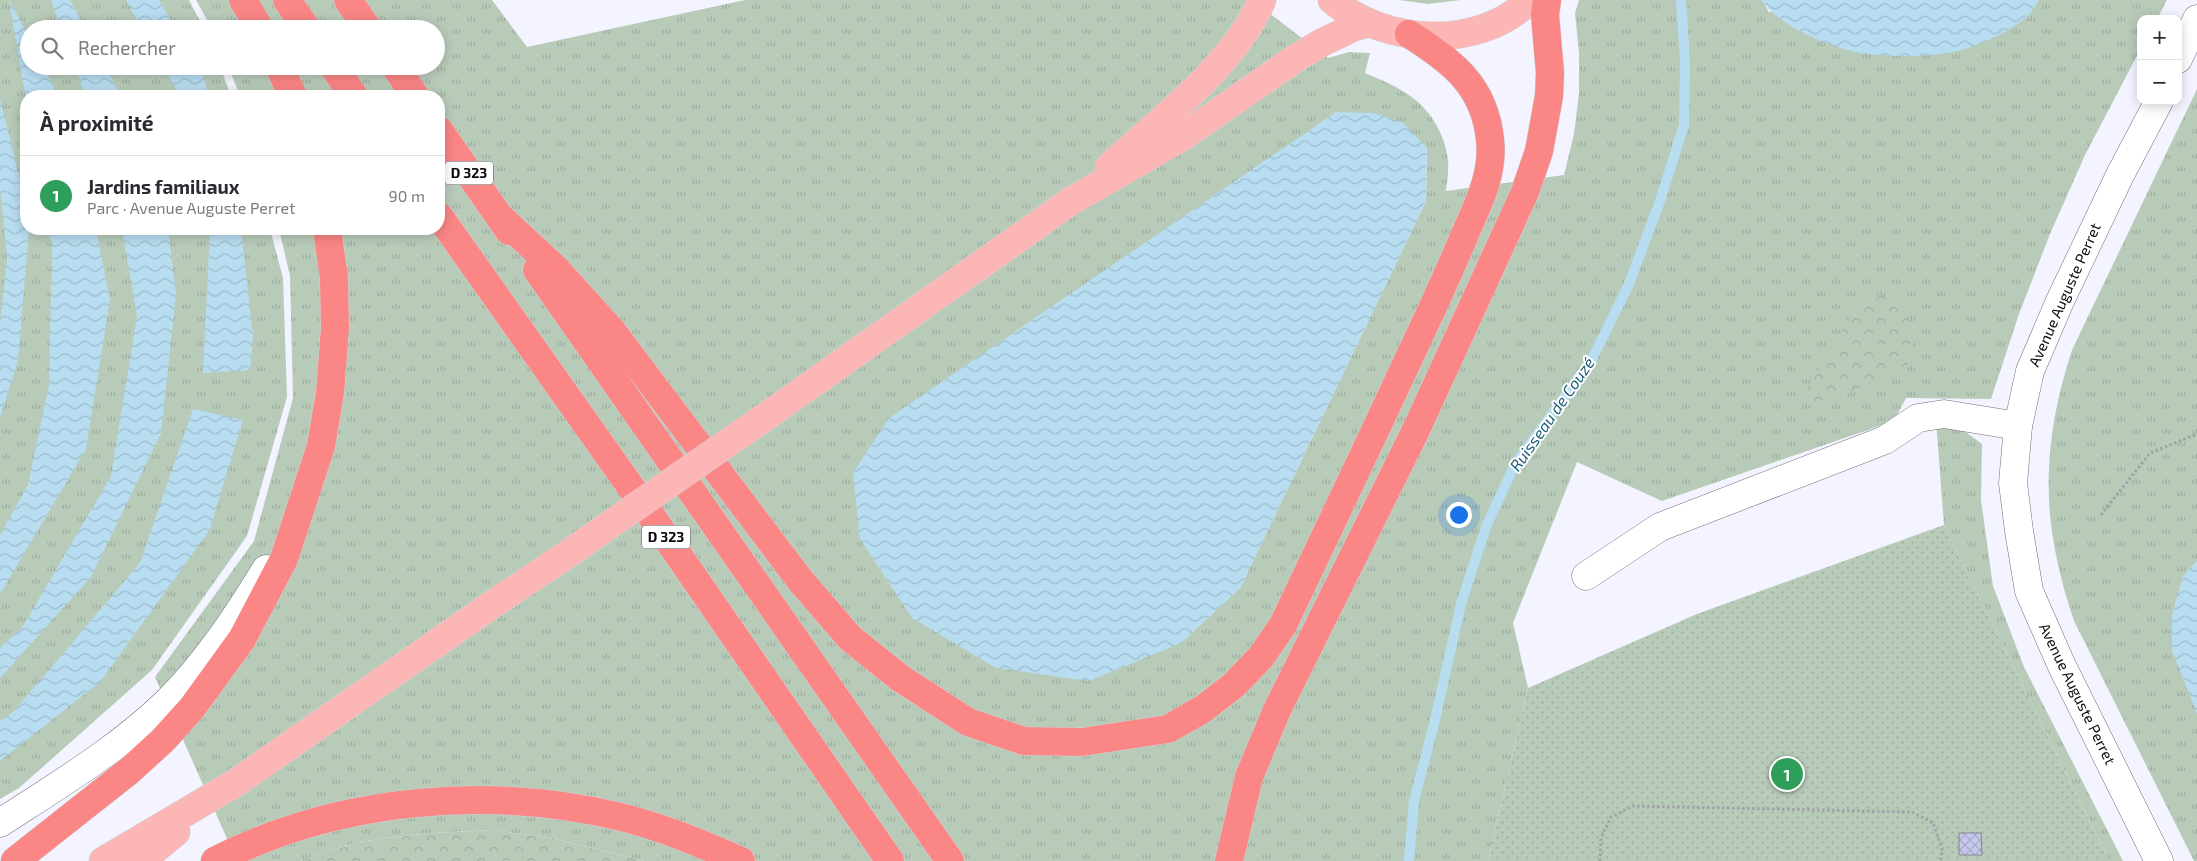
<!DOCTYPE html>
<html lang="fr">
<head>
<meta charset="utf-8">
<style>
	:root { --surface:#fff; --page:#f2f2f3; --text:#2b2b33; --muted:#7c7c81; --line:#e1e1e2; --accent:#111827 }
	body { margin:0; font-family:"Exo 2",sans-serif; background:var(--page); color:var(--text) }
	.controls { position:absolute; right:15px; top:15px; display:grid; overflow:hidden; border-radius:10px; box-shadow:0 2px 12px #0003 }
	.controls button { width:45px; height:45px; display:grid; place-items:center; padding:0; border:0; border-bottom:1px solid var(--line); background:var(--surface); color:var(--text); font:25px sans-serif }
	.you { position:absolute; left:1458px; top:514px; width:18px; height:18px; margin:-12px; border:4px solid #fff; border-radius:50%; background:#1a73e8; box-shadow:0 0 0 8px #1a73e833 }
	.badge { display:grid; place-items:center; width:32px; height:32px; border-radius:50%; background:var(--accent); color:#fff; font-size:16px; font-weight:700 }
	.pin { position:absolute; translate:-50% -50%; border:2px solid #fff; box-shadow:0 1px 5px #0006 }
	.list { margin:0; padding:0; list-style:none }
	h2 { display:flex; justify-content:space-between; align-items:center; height:65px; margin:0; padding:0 20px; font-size:21px }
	h2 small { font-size:16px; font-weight:400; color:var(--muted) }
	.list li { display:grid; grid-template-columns:32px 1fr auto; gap:15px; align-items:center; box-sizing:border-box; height:80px; padding:0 20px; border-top:1px solid var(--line) }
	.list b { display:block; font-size:19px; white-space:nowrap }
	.list p { margin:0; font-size:16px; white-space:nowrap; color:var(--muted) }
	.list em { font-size:16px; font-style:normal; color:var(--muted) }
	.icon { flex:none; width:28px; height:28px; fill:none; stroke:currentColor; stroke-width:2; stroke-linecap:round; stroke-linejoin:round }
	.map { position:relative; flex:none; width:2197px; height:861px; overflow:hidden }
	.search { position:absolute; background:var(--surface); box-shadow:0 2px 12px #0003; left:20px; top:20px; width:425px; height:55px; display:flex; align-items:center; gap:12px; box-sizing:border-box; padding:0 18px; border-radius:28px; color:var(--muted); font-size:19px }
	.panel { position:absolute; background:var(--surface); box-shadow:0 2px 12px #0003; left:20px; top:90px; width:425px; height:145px; border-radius:20px }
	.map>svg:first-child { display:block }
	.grass { fill:url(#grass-tufts); fill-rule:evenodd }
	.forest { fill:url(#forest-crowns) }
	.garden { fill:url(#garden-dots) }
	.water { fill:url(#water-waves) }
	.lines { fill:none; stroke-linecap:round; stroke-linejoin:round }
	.stream { stroke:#b8ddf1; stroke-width:10 }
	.building { fill:url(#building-cross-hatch); stroke:#85868f }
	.minor-casing { stroke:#70707a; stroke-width:29 }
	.major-casing { stroke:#d3d3d4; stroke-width:29 }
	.highway-casing { stroke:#d3d3d4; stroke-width:29 }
	.path { stroke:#a1a2aa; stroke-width:3; stroke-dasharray:2.5 2.5; stroke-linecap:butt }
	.minor { stroke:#fff; stroke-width:28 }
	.major { stroke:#fcb6b6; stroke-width:28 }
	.highway { stroke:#fa8685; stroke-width:28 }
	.major-bridge-casing { stroke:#d3d3d4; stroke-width:29; stroke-linecap:butt }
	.major-bridge { stroke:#fcb6b6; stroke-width:28 }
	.labels { text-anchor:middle; stroke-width:4; stroke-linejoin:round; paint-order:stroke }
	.shield { fill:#fff; stroke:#545456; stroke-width:1 }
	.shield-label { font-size:14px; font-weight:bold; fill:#0b0b0e }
	.street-label { font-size:15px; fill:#0b0b0e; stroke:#fff }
	.water-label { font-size:16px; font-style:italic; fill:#1b5d78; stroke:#fff }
</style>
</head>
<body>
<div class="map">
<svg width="2197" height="861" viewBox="0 0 2197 861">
	<defs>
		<pattern id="grass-tufts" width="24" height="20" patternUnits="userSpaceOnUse" patternTransform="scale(1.25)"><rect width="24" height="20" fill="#b8cbb9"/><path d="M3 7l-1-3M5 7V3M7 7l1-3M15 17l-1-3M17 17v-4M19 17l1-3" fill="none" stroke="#9dad9e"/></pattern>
		<pattern id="forest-crowns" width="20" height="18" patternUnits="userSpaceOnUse" patternTransform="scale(1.25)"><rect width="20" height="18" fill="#b8cbb9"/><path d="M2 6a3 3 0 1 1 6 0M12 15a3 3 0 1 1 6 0" fill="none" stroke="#9dad9e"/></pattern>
		<pattern id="garden-dots" width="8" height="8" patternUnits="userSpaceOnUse" patternTransform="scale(1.25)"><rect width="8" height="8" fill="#b8cbb9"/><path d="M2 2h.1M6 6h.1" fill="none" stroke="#9dad9e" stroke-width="1.8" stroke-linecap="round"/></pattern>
		<pattern id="water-waves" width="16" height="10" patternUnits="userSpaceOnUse" patternTransform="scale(1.25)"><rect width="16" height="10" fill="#b8ddf1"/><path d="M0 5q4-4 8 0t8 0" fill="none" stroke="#9dbccd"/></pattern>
		<pattern id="building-cross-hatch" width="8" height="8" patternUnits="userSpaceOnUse" patternTransform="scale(1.25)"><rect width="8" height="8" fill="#c7c9ec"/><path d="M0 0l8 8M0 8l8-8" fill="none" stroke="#aaabc9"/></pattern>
	</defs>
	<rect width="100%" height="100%" fill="#f3f4ff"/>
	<!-- grass -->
	<g class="grass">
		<path d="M 0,0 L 189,0 L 204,29 L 29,29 L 29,66 L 220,66 L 231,96 L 26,96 L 26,229 L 270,229 L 283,278 L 287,397 L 247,536 L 152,670 L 19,788 L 0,799 Z"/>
		<path d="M 196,0 L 492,0 L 527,47 L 745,0 L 1252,0 L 1328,58 L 1349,52 L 1370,53 L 1365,73 C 1381,80 1399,87 1413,98 C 1432,112 1446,137 1448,161 C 1449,171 1447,181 1446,191 L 1564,175 L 1574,134 L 1579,93 L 1579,53 L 1575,13 L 1579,0 L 1762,0 L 1769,12 L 2026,18 L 2039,0 L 2167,0 L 2157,19 L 2141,19 L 2141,48 L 2085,155 L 2050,234 L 2019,314 L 1991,399 L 1906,398 L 1894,421 L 1662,501 L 1577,462 L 1513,623 L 1528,688 L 1488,861 L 644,861 L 555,839 L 494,830 L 429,833 L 358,842 L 300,861 L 237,861 L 155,677 L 254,541 L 293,398 L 290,276 L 279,229 L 439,229 L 439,96 L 240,96 L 228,66 L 436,66 L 436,29 L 212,29 ZM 1427,148 L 1426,201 L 1240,588 L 1181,643 Z"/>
		<path d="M 1399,0 L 1461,0 L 1428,4 Z"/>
		<path d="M 2197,89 L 2197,861 L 2194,861 L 2074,621 C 2041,524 2040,448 2072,350 Z"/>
		<path d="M 1936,420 L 1956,425 L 1982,444 L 1981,500 L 1993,586 L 2024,667 L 2123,861 L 2109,861 L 1944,525 Z"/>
	</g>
	<!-- forest -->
	<g class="forest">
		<path d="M 1879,295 L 1897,299 C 1911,321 1915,338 1910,363 L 1834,400 L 1812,401 L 1806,390 L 1860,302 Z"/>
		<path d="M 494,830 L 555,839 L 644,861 L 300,861 L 358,842 L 429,833 Z"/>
	</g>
	<!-- garden -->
	<path class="garden" d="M 1944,525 L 2109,861 L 1488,861 L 1528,688 L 1697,614 Z"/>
	<!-- water -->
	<g class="water">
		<path d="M 9,0 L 29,37 L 29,66 L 43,66 L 58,96 L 26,96 L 26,100 Z"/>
		<path d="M 51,0 L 70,0 L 85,29 L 61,29 Z"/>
		<path d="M 126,0 L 159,0 L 176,29 L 142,29 Z"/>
		<path d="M 1762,0 L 2039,0 C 2035,6 2031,14 2025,18 C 2009,33 1971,49 1949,53 C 1921,57 1888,57 1861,53 C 1831,48 1777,26 1762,0 Z"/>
		<path d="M 75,66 L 105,66 L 121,96 L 85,96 Z"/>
		<path d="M 163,66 L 198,66 L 203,75 L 209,96 L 180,96 Z"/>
		<path d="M 0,99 L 26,205 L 26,229 L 29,229 L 18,361 L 0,417 L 0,324 L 7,257 L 0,188 Z"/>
		<path d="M 1336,112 L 1373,113 L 1402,122 L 1427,148 L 1426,201 L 1240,588 L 1181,643 L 1089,681 L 996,668 L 912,618 L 860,539 L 853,473 L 889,418 Z"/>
		<path d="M 49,229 L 96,229 L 110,300 L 86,449 L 0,594 L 0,535 L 28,485 L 49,385 L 52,246 Z"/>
		<path d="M 122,229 L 168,229 L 176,294 L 161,433 L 91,577 L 0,678 L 0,648 L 22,628 L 111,476 L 137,316 Z"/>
		<path d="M 210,229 L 241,229 L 253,336 L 250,370 L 203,373 Z"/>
		<path d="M 193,409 L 243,420 L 209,531 L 100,682 L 0,761 L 0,721 L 14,711 L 140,563 Z"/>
		<path d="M 2197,561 L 2197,714 L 2172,650 L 2172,615 L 2183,576 Z"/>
	</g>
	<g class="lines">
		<!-- stream -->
		<path class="stream" d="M 1409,861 L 1414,801 L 1434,724 L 1461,604 L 1486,527 L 1515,464 L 1591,361 L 1629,284 L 1660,201 L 1684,125 L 1685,62 L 1681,0"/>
	</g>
	<!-- building -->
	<path class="building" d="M 1959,833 L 1981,833 L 1982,855 L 1959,855 Z"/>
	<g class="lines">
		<defs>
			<g id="minor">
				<path d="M 2178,59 L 2197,19"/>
				<path d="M 2159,101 L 2120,175 L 2060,301 L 2030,371 L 2018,426 L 2013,483 L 2019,531 L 2029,591 L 2061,664 L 2159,861"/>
				<path d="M 1586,576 L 1660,527 L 1885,440 L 1918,418 L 1944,414 L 2018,426"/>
				<path d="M 0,823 C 57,786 117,750 166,703 C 206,664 237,616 266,569"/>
			</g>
			<g id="major">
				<path d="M 1332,0 C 1385,45 1478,51 1530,0"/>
				<path d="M 1109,167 C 1159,121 1236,63 1262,0"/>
				<path d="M 775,410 L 1071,201 L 1182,137 L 1296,58 L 1323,42 L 1354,27 L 1369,23"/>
				<path d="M 103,861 L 237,782 L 490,606 L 559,560"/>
				<path d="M 141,861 L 176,832"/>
			</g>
			<g id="highway">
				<path d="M 243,0 L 260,29"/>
				<path d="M 287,0 L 307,29"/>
				<path d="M 348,0 L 368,29"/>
				<path d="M 279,66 L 293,96"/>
				<path d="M 333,66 L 354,96"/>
				<path d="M 395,66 L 415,96"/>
				<path d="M 439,130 L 509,231"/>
				<path d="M 439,216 L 652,517 L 890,861"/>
				<path d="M 500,217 L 555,268 L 612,331 L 800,580 L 850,638 L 900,678 L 968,722 L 1024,741 L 1082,742 L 1168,729 L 1203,709 L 1234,685 L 1261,657 L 1283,625 C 1328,530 1373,436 1417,341 C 1434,305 1450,270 1465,234 C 1478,204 1494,174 1490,140 C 1485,86 1452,61 1409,34"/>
				<path d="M 537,270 L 950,861"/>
				<path d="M 15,861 L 129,771 L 163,740 L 192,708 L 242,639 L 284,559 L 321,446 L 330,393 L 335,328 L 334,278 L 327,229"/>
				<path d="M 215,861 C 336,798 489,785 621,817 C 662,827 702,844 741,861"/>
				<path d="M 1229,861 L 1249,777 L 1277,710 L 1416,430 L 1525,192 L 1539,151 L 1549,96 L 1550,73 L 1545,15 L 1547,0"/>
			</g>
		</defs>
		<!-- minor casing -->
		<use href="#minor" class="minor-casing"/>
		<!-- major casing -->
		<use href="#major" class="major-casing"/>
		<!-- highway casing -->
		<use href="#highway" class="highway-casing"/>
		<!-- path -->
		<g class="path">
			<path d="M 2101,515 L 2150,453 L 2197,434"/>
			<path d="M 1600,861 L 1601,838 L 1611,817 L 1633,806 L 1912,812 L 1933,823 L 1942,848 L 1941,861"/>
		</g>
		<!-- minor -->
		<use href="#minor" class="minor"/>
		<!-- major -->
		<use href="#major" class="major"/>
		<!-- highway -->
		<use href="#highway" class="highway"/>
		<defs>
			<path id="major-bridge" d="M 559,560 L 775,410"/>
		</defs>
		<!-- major-bridge casing -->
		<use href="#major-bridge" class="major-bridge-casing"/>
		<!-- major-bridge -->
		<use href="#major-bridge" class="major-bridge"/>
	</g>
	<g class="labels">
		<!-- shield labels -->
		<g class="shield">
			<rect x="445" y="161.5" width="48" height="23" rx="4"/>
			<rect x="642" y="525.5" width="48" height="23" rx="4"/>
		</g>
		<g class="shield-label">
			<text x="469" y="178">D 323</text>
			<text x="666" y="542">D 323</text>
		</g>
		<!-- street labels -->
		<g class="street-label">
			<text transform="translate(2065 295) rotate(-66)" y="5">Avenue Auguste Perret</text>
			<text transform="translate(2077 694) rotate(64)" y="5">Avenue Auguste Perret</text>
		</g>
		<!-- water labels -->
		<g class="water-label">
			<text transform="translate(1552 414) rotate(-55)" y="6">Ruisseau de Couzé</text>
		</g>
	</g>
</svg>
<div class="controls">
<button>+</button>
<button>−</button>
</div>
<div class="you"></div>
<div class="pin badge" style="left:1787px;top:774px;background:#2e9e5b">1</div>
<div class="search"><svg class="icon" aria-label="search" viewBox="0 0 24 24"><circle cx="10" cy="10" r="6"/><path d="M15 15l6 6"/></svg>Rechercher</div>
<section class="panel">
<h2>À proximité<small></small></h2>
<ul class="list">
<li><span class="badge" style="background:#2e9e5b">1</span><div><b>Jardins familiaux</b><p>Parc · Avenue Auguste Perret</p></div><em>90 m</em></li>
</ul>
</section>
</div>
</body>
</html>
